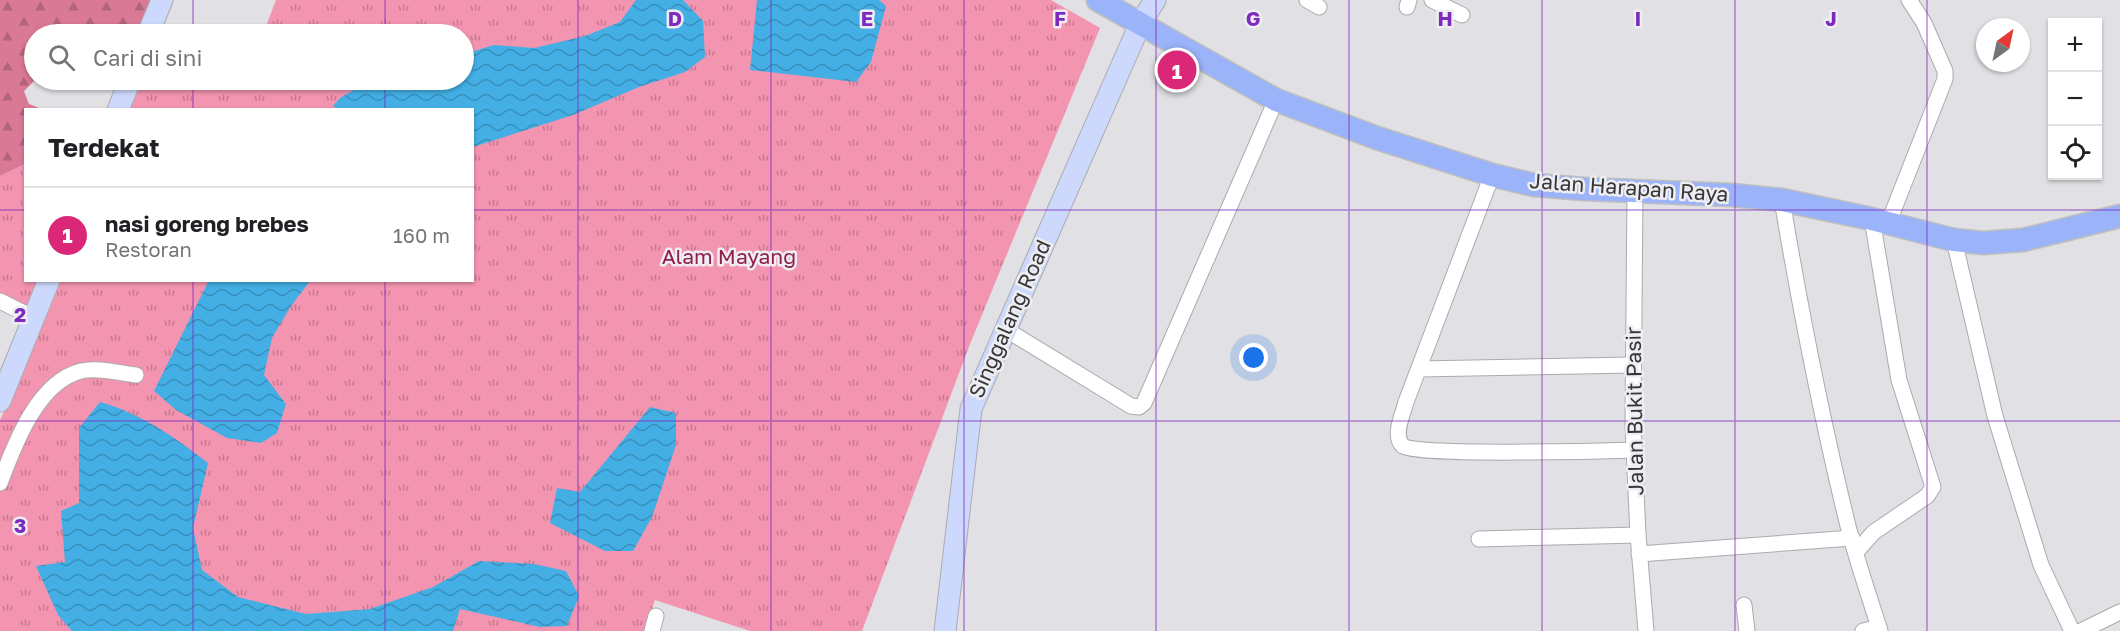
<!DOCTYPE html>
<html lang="id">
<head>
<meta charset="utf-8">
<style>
	:root { --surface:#fff; --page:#f2f2f2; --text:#202124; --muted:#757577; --line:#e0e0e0; --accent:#db2777 }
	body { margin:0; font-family:"Golos Text",sans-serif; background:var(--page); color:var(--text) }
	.controls { position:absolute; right:18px; top:18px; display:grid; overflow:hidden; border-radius:0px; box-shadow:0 2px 4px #0004 }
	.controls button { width:54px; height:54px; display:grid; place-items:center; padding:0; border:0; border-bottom:2px solid var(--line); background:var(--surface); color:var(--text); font:30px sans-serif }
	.compass { position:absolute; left:1976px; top:18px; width:54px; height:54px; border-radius:50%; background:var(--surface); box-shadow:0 2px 4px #0004; rotate:33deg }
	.you { position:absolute; left:1254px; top:358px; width:21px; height:21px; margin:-15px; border:4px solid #fff; border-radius:50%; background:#1a73e8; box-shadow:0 0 0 9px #1a73e833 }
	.badge { display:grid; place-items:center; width:39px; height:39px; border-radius:50%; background:var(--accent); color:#fff; font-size:20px; font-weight:700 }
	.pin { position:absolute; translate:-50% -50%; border:3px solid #fff; box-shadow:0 2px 6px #0006 }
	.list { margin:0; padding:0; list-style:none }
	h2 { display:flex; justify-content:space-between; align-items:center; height:78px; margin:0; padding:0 24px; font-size:26px }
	h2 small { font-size:20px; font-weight:400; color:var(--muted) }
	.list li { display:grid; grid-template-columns:39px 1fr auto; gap:18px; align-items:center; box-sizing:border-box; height:96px; padding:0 24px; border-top:2px solid var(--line) }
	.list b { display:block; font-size:22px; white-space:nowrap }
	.list p { margin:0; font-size:20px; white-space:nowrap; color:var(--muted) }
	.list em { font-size:20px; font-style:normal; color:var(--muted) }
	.icon { flex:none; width:33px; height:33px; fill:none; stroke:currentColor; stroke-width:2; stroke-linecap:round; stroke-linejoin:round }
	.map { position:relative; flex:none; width:2120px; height:631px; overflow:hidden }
	.search { position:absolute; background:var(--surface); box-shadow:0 2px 4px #0004; left:24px; top:24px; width:450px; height:66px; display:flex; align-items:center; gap:15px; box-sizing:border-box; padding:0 21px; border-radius:33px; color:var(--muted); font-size:22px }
	.panel { position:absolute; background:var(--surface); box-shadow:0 2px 4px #0004; left:24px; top:108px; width:450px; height:174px; border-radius:0px }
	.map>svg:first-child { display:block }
	.grass { fill:url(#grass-tufts) }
	.forest { fill:url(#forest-firs) }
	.water { fill:url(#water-waves) }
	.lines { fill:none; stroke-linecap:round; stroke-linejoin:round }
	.street-casing { stroke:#abaaae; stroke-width:17 }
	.secondary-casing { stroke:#abaaae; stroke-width:23 }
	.primary-casing { stroke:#bfbfbf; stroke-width:25 }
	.street { stroke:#fff; stroke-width:15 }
	.secondary { stroke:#cdd9fc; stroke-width:21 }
	.primary { stroke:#9ab3f9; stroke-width:22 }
	.grid { fill:none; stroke:#7b2cbf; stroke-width:1.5; stroke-opacity:0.55 }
	.labels { text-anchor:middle; stroke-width:5; stroke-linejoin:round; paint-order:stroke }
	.street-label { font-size:21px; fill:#373638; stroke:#eeedf1 }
	.park-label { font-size:21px; fill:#911d4d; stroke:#eeedf1 }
	.grid-label { font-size:20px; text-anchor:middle; font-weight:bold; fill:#7b2cbf; stroke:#eeedf1; stroke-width:5; stroke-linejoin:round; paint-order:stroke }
</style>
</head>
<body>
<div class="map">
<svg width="2120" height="631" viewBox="0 0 2120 631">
	<defs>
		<pattern id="grass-tufts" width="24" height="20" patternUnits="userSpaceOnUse" patternTransform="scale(1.5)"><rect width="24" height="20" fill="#f394b0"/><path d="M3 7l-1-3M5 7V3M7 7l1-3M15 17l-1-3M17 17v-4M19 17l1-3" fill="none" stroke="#c67a90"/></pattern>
		<pattern id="forest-firs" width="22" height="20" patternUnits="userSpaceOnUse" patternTransform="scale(1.5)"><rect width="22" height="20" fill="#da7996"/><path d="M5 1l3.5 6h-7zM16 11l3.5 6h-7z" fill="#b2647b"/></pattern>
		<pattern id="water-waves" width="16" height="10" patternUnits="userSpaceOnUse" patternTransform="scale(1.5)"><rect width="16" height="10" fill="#43afe5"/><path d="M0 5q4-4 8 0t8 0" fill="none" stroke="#398fbb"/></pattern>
	</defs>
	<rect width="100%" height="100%" fill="#e1e0e4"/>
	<!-- grass -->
	<g class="grass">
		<path d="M 276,0 L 1051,0 L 1100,28 L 970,344 L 862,631 L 750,631 L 655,600 L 645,631 L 0,631 L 0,420 L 30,356 L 61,281 L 472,280 L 472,110 L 130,109 L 143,80 L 464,80 L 464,34 L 263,34 Z"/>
		<path d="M 25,164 L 26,280 L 43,281 L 31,312 L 0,298 L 0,176 Z"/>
	</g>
	<!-- forest -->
	<path class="forest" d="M 0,0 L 155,0 L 141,34 L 110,34 L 92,28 L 89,34 L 34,34 L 35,80 L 24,91 L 29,104 L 42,109 L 26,110 L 25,164 L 0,176 Z"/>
	<!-- water -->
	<g class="water">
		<path d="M 636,0 L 683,0 L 703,21 L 705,57 L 685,72 L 639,87 L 573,115 L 473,147 L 472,110 L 340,110 L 333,106 L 340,98 L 371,80 L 464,80 L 464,54 L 494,45 L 534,48 L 585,36 L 620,22 Z"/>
		<path d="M 757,0 L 879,0 L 886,6 L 871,62 L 856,82 L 750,70 Z"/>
		<path d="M 209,280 L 310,281 L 291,306 L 272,338 L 264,375 L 286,404 L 277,433 L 261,443 L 227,438 L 176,410 L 154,391 Z"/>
		<path d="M 100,402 C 140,413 176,438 208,463 L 193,528 L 202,570 L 238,597 L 306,614 L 370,609 L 433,587 L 479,561 L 534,564 L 566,571 L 579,596 L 567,626 L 540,627 L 460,609 L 453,631 L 72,631 L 58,615 L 36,566 L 65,562 L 61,511 L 79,503 L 79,428 Z"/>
		<path d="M 650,407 L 676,413 L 676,445 L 652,517 L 633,551 L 605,551 L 550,523 L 557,488 L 580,492 Z"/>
	</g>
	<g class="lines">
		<defs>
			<g id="street">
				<path d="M 1307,0 L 1319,7"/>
				<path d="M 1432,0 L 1462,15"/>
				<path d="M 1407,7 L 1409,0"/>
				<path d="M 1492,175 L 1406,402 C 1403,414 1392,436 1403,446 C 1415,456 1606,451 1635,450"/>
				<path d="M 1635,191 L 1633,425 L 1638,535 L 1646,631"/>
				<path d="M 1782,200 C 1800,308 1821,415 1847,522 C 1856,559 1869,595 1880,631"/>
				<path d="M 1888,224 L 1945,79 L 1945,71 L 1924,23 L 1909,0"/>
				<path d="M 1954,240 L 1995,416 L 2041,565 L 2072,631"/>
				<path d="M 0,301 L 34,318"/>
				<path d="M 1005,329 L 1131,406 L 1139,407 L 1144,403 L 1276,100"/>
				<path d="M 1419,369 L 1633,365"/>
				<path d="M 0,483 C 14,446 37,382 81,371 C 97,367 119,373 136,375"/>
				<path d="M 1479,539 L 1638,535"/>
				<path d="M 1856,552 L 1874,532 L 1927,496 L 1933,487 L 1899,380 L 1872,219"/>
				<path d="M 1639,554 L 1852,538"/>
				<path d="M 1744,605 L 1747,631"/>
				<path d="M 652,631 L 656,616"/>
				<path d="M 1863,631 L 1879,627"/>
				<path d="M 2081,631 L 2120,612"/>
			</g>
			<g id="secondary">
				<path d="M 148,34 L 162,0"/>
				<path d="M 118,110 L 130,80"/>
				<path d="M 0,401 L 49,280"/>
				<path d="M 945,631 L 971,409 L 1140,24 L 1155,0"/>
			</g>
			<path id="primary" d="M 1098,0 L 1276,100 L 1377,138 L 1492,175 L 1534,185 L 1584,189 L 1732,195 L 1782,200 L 1872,219 L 1954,240 L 1983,243 L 2023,240 L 2120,216"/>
		</defs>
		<!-- street casing -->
		<use href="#street" class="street-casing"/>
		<!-- secondary casing -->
		<use href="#secondary" class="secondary-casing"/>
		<!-- primary casing -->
		<use href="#primary" class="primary-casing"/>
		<!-- street -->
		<use href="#street" class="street"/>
		<!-- secondary -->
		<use href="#secondary" class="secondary"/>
		<!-- primary -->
		<use href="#primary" class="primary"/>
	</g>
	<!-- grid -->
	<path class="grid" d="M 193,0 L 193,34M 385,0 L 385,34M 578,0 L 578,631M 771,0 L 771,631M 964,0 L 964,631M 1156,0 L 1156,631M 1349,0 L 1349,631M 1542,0 L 1542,631M 1735,0 L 1735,631M 1927,0 L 1927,631M 193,80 L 193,110M 385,80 L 385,110M 0,210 L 26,210M 472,210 L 2120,210M 193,280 L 193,631M 385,280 L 385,631M 0,421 L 2120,421"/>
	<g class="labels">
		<!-- street labels -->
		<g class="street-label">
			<text transform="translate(1629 188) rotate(4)" y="7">Jalan Harapan Raya</text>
			<text transform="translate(1010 319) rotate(-66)" y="7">Singgalang Road</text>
			<text transform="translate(1635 411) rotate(-91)" y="7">Jalan Bukit Pasir</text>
		</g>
		<!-- park labels -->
		<g class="park-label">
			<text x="729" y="264">Alam Mayang</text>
		</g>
	</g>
	<g class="grid-label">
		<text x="675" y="26">D</text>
		<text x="867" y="26">E</text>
		<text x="1060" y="26">F</text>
		<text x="1253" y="26">G</text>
		<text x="1445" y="26">H</text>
		<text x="1638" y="26">I</text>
		<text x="1831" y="26">J</text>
		<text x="20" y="322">2</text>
		<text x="20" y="533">3</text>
	</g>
</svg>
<div class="controls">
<button>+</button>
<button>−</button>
<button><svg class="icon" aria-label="locate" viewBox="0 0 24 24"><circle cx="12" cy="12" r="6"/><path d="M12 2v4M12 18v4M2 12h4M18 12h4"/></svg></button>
</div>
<svg class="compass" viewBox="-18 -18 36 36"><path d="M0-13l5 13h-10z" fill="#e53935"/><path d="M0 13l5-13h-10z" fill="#757577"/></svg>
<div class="you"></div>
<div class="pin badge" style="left:1177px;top:70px">1</div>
<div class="search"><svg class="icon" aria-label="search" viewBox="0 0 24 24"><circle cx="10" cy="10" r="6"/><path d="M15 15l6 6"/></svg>Cari di sini</div>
<section class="panel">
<h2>Terdekat<small></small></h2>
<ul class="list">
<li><span class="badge">1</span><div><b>nasi goreng brebes</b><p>Restoran</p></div><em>160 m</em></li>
</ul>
</section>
</div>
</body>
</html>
